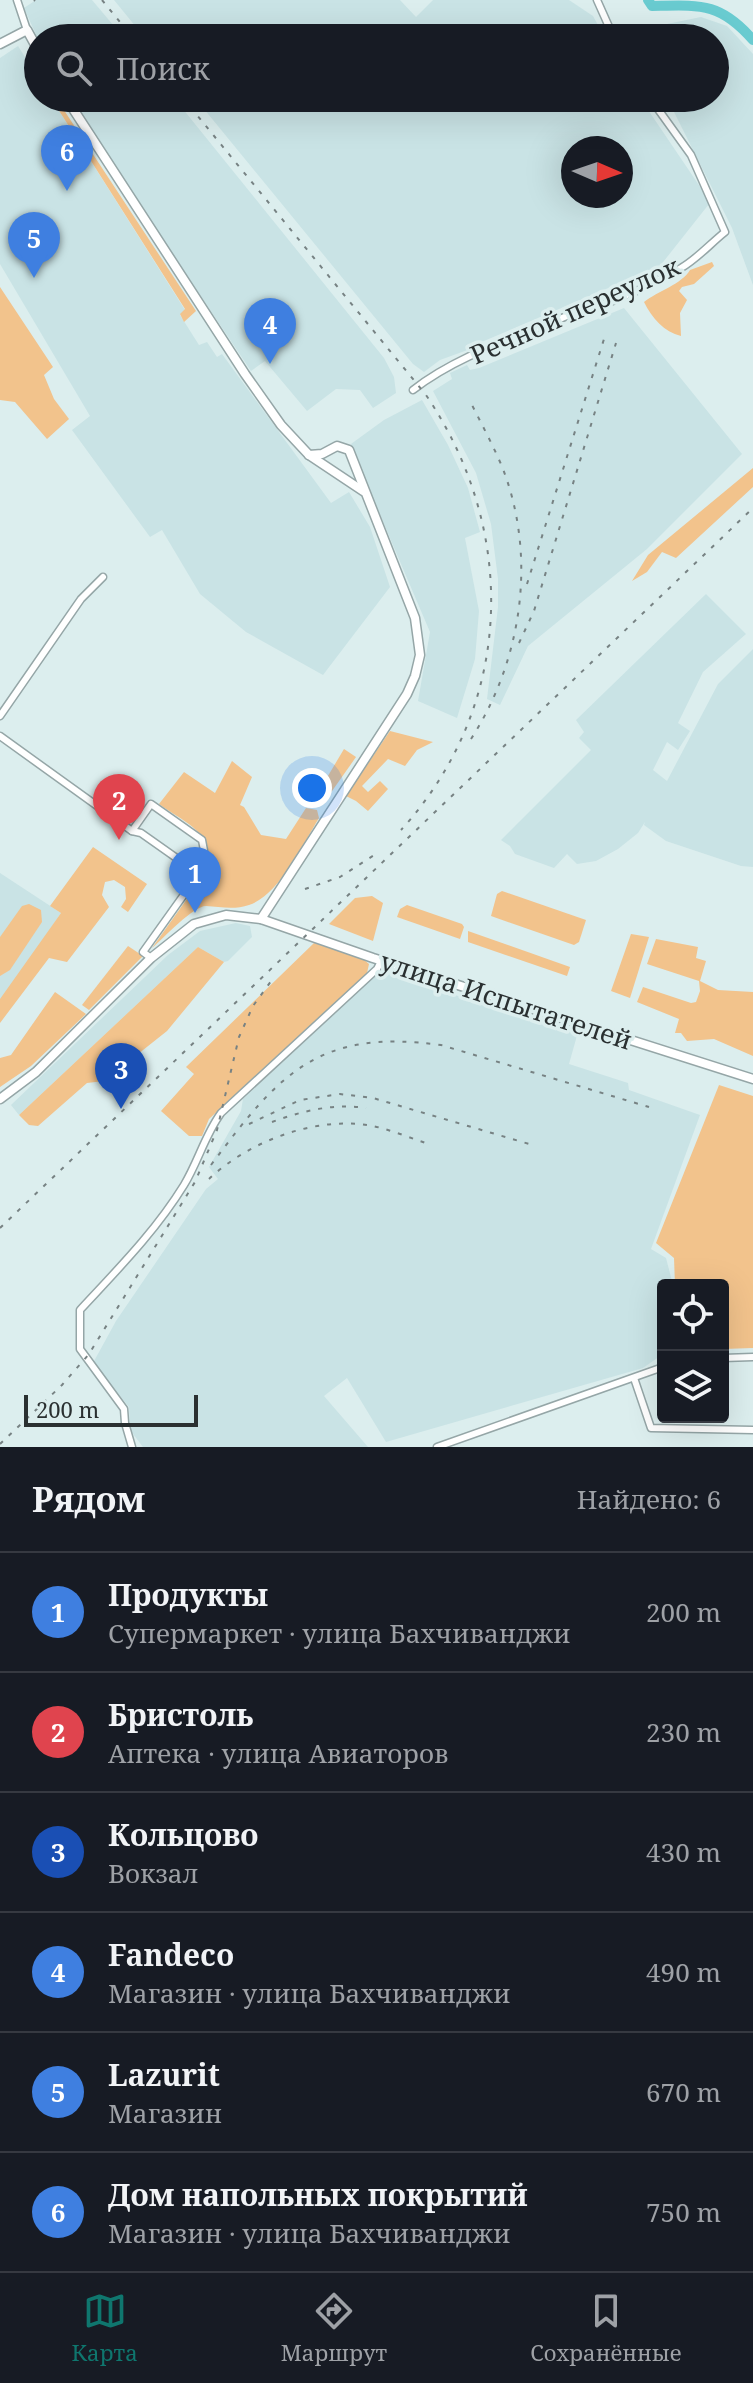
<!DOCTYPE html>
<html lang="ru">
<head>
<meta charset="utf-8">
<style>
	:root { --surface:#171b24; --page:#242831; --text:#f1f3f6; --muted:#9ea1a6; --line:#363941; --accent:#0f766e }
	body { margin:0; font-family:"Noto Serif",serif; background:var(--page); color:var(--text) }
	.controls { position:absolute; right:24px; bottom:24px; display:grid; overflow:hidden; border-radius:8px; box-shadow:0 8px 32px #0002 }
	.controls button { width:72px; height:72px; display:grid; place-items:center; padding:0; border:0; border-bottom:2px solid var(--line); background:var(--surface); color:var(--text); font:40px sans-serif }
	.compass { position:absolute; left:561px; top:136px; width:72px; height:72px; border-radius:50%; background:var(--surface); box-shadow:0 8px 32px #0002; rotate:92deg }
	.scale { position:absolute; left:24px; bottom:20px; width:174px; box-sizing:border-box; padding-left:8px; border:4px solid #2a3031; border-top:0; font-size:22px; line-height:28px; white-space:nowrap; color:#2a3031; -webkit-text-stroke:6px #dceeee; paint-order:stroke }
	.you { position:absolute; left:312px; top:788px; width:28px; height:28px; margin:-20px; border:6px solid #fff; border-radius:50%; background:#1a73e8; box-shadow:0 0 0 12px #1a73e833 }
	.badge { display:grid; place-items:center; width:52px; height:52px; border-radius:50%; background:var(--accent); color:#fff; font-size:26px; font-weight:700 }
	.pin { position:absolute; translate:-50% -66px; filter:drop-shadow(0 2px 4px #0008) }
	.pin::after { content:''; position:absolute; top:42px; width:28px; height:24px; background:inherit; clip-path:polygon(0 0,100% 0,50% 100%) }
	.list { margin:0; padding:0; list-style:none }
	h2 { display:flex; justify-content:space-between; align-items:center; height:104px; margin:0; padding:0 32px; font-size:34px }
	h2 small { font-size:26px; font-weight:400; color:var(--muted) }
	.list li { display:grid; grid-template-columns:52px 1fr auto; gap:24px; align-items:center; box-sizing:border-box; height:120px; padding:0 32px; border-top:2px solid var(--line) }
	.list b { display:block; font-size:30px; white-space:nowrap }
	.list p { margin:0; font-size:26px; white-space:nowrap; color:var(--muted) }
	.list em { font-size:26px; font-style:normal; color:var(--muted) }
	.icon { flex:none; width:44px; height:44px; fill:none; stroke:currentColor; stroke-width:2; stroke-linecap:round; stroke-linejoin:round }
	.map { position:relative; flex:none; width:753px; height:1447px; overflow:hidden }
	.search { position:absolute; background:var(--surface); box-shadow:0 8px 32px #0002; left:24px; right:24px; top:24px; height:88px; display:flex; align-items:center; gap:20px; box-sizing:border-box; padding:0 28px; border-radius:44px; color:var(--muted); font-size:30px }
	.sheet { height:824px; background:var(--surface) }
	nav { display:flex; justify-content:space-around; align-items:center; box-sizing:border-box; height:112px; border-top:2px solid var(--line); background:var(--surface); font-size:22px; color:var(--muted) }
	nav a { display:grid; justify-items:center; gap:4px }
	nav .on { color:var(--accent) }
	.map>svg:first-child { display:block }
	.built { fill:#c9e3e5; fill-rule:evenodd }
	.green { fill:#f2c38c }
	.lines { fill:none; stroke-linecap:round; stroke-linejoin:round }
	.river { stroke:#69cbd0; stroke-width:10 }
	.minor-casing { stroke:#95a6a7; stroke-width:9 }
	.major-casing { stroke:#95a6a7; stroke-width:11 }
	.minor { stroke:#fff; stroke-width:6 }
	.major { stroke:#fff; stroke-width:8 }
	.rail { stroke:#778283; stroke-width:2; stroke-dasharray:4 8; stroke-linecap:butt }
	.labels { text-anchor:middle; stroke-width:7; stroke-linejoin:round; paint-order:stroke }
	.street-label { font-size:26px; fill:#2a3031; stroke:#dceeee }
</style>
</head>
<body>
<div class="map">
<svg width="753" height="1447" viewBox="0 0 753 1447">
	<rect width="100%" height="100%" fill="#dceeee"/>
	<!-- built -->
	<g class="built">
		<path d="M 36,0 L 92,0 L 124,38 L 38,39 L 24,8 Z"/>
		<path d="M 114,0 L 400,0 L 416,17 L 433,0 L 569,0 L 593,16 L 605,38 L 145,38 Z"/>
		<path d="M 701,17 L 727,26 L 753,54 L 753,285 L 732,228 L 667,98 L 715,98 L 715,38 L 636,38 L 633,31 Z"/>
		<path d="M 18,46 L 38,78 L 38,98 L 51,98 L 185,310 L 180,315 L 199,345 L 207,342 L 217,357 L 222,354 L 331,503 L 349,492 L 370,527 L 390,587 L 323,675 L 246,632 L 200,594 L 162,530 L 150,537 L 72,430 L 90,416 L 0,264 L 0,58 Z"/>
		<path d="M 68,98 L 174,98 L 384,358 L 394,377 L 396,393 L 373,408 L 360,390 L 336,389 L 307,411 L 265,361 L 251,371 Z"/>
		<path d="M 195,98 L 640,98 L 707,197 L 709,204 L 660,266 L 484,341 L 473,348 L 440,360 L 424,372 L 413,364 ZM 573,148 L 621,148 L 621,196 L 573,196 Z"/>
		<path d="M 624,308 L 742,454 L 647,549 L 528,646 L 500,705 L 487,699 L 498,607 L 498,579 L 491,524 L 476,473 L 433,391 L 452,379 L 450,373 L 467,365 L 470,370 L 479,368 Z"/>
		<path d="M 422,400 L 448,445 L 468,488 L 480,532 L 465,538 L 479,611 L 475,659 L 457,718 L 418,701 L 430,632 L 352,449 L 351,444 L 384,420 Z"/>
		<path d="M 706,594 L 746,634 L 703,672 L 678,723 L 690,731 L 678,750 L 667,742 L 653,770 L 667,781 L 718,684 L 753,649 L 753,867 L 741,866 L 666,841 L 644,825 L 645,822 L 638,833 L 618,849 L 596,861 L 577,864 L 567,854 L 554,868 L 515,854 L 510,846 L 501,840 L 591,750 L 579,738 L 584,732 L 576,720 Z"/>
		<path d="M 0,873 L 61,913 L 2,1000 L 0,999 Z"/>
		<path d="M 236,923 L 250,926 L 252,937 L 228,961 L 224,962 L 198,947 L 19,1115 L 11,1105 L 168,955 L 200,931 Z"/>
		<path d="M 382,970 L 406,977 L 415,983 L 578,1032 L 569,1064 L 628,1083 L 629,1090 L 700,1115 L 651,1249 L 666,1258 L 673,1285 L 663,1285 L 663,1354 L 643,1368 L 386,1442 L 347,1378 L 324,1396 L 368,1447 L 143,1447 L 130,1430 L 129,1407 L 93,1363 L 116,1321 L 206,1189 L 218,1179 L 209,1167 L 241,1111 L 243,1099 Z"/>
	</g>
	<!-- green -->
	<g class="green">
		<path d="M 51,98 L 56,98 L 196,311 L 184,322 L 180,314 L 185,309 Z"/>
		<path d="M 712,262 L 714,266 L 694,284 L 682,287 L 679,291 L 687,300 L 680,313 L 681,336 C 664,332 652,318 644,302 C 658,291 682,284 690,270 Z"/>
		<path d="M 0,287 L 53,367 L 44,375 L 54,399 L 69,419 L 47,439 L 15,402 L 0,400 Z"/>
		<path d="M 753,468 L 753,487 L 676,558 L 662,552 L 647,572 L 632,581 L 648,555 Z"/>
		<path d="M 390,731 L 433,742 L 417,750 L 405,766 L 388,759 L 362,786 L 368,792 L 380,781 L 388,789 L 368,811 L 356,801 L 346,796 Z"/>
		<path d="M 344,749 L 356,757 L 325,801 L 316,796 Z"/>
		<path d="M 232,761 L 252,777 L 240,805 L 244,807 L 261,835 L 286,839 L 306,808 L 317,810 L 319,818 C 303,844 279,895 249,905 C 235,910 220,907 206,906 C 193,906 164,938 152,948 L 209,868 C 214,832 185,823 159,804 L 184,772 L 215,793 Z"/>
		<path d="M 93,847 L 147,884 L 128,912 L 121,907 L 126,899 L 125,887 L 114,880 L 105,882 L 102,895 L 109,907 L 67,962 L 49,958 L 0,1023 L 0,999 L 61,913 L 50,906 Z"/>
		<path d="M 502,891 L 586,920 L 579,942 L 574,945 L 491,916 L 497,894 Z"/>
		<path d="M 372,896 L 383,903 L 373,941 L 329,924 L 355,898 Z"/>
		<path d="M 29,904 L 41,910 L 42,922 L 10,970 L 0,976 L 0,937 L 22,906 Z"/>
		<path d="M 407,905 L 462,924 L 464,927 L 460,939 L 397,917 L 400,909 Z"/>
		<path d="M 468,931 L 570,967 L 567,976 L 468,942 Z"/>
		<path d="M 631,934 L 649,937 L 630,998 L 611,991 Z"/>
		<path d="M 656,939 L 698,947 L 696,958 L 706,961 L 700,981 L 718,990 L 753,992 L 753,1056 L 714,1039 L 687,1041 L 681,1033 L 675,1033 L 679,1019 L 637,1002 L 643,987 L 691,1003 L 696,1002 L 700,991 L 699,981 L 647,964 Z"/>
		<path d="M 314,943 L 363,959 L 369,964 L 367,973 L 209,1119 L 202,1136 L 189,1136 L 161,1111 L 194,1074 L 186,1067 Z"/>
		<path d="M 128,946 L 143,956 L 89,1010 L 82,1005 Z"/>
		<path d="M 198,947 L 224,962 L 167,1031 L 104,1081 L 87,1083 L 38,1126 L 29,1125 L 19,1115 Z"/>
		<path d="M 55,992 L 86,1014 L 31,1066 L 0,1087 L 0,1058 L 11,1055 Z"/>
		<path d="M 719,1085 L 753,1096 L 753,1348 L 723,1349 L 723,1285 L 675,1285 L 674,1258 L 656,1243 Z"/>
	</g>
	<g class="lines">
		<!-- river -->
		<path class="river" d="M 648,0 L 652,6 C 700,5 720,2 753,40"/>
		<defs>
			<g id="minor">
				<path d="M 17,0 L 27,30"/>
				<path d="M 597,0 L 614,38"/>
				<path d="M 413,390 C 459,354 521,336 574,313 C 610,305 649,286 681,268 C 697,259 711,243 725,232 L 691,155 L 650,98"/>
				<path d="M 0,716 L 81,599 L 103,577"/>
				<path d="M 0,736 L 132,831 L 141,833 L 175,857"/>
				<path d="M 132,831 L 151,804 L 202,840 L 206,861 L 203,868 L 143,952 L 151,958"/>
				<path d="M 723,1358 L 753,1357"/>
				<path d="M 634,1378 L 651,1428 L 753,1430"/>
				<path d="M 132,1447 L 125,1423 L 124,1409 L 80,1349 L 80,1310 C 117,1270 155,1232 184,1185 C 198,1162 205,1135 221,1113 L 377,969 L 381,961"/>
				<path d="M 437,1447 L 663,1367"/>
			</g>
			<g id="major">
				<path d="M 0,44 L 27,30 L 38,50"/>
				<path d="M 66,98 L 245,374 L 281,425 L 309,455 L 363,491"/>
				<path d="M 261,919 L 407,694 L 415,676 L 420,655 L 415,618 L 349,450 L 337,446 L 322,454 L 309,455"/>
				<path d="M 0,1099 L 36,1072 L 151,958 L 194,924 L 226,915 L 261,919 L 373,958 L 753,1079"/>
			</g>
		</defs>
		<!-- minor casing -->
		<use href="#minor" class="minor-casing"/>
		<!-- major casing -->
		<use href="#major" class="major-casing"/>
		<!-- minor -->
		<use href="#minor" class="minor"/>
		<!-- major -->
		<use href="#major" class="major"/>
		<!-- rail -->
		<g class="rail">
			<path d="M 34,0 L 35,1"/>
			<path d="M 102,0 L 133,38"/>
			<path d="M 183,98 L 426,395 C 519,532 514,706 401,830"/>
			<path d="M 527,584 L 604,339"/>
			<path d="M 519,643 L 534,611 L 616,343"/>
			<path d="M 471,739 C 522,660 537,558 503,469 C 494,447 482,425 471,403"/>
			<path d="M 305,889 L 340,877 L 379,852"/>
			<path d="M 272,1122 C 302,1111 334,1103 366,1108"/>
			<path d="M 249,1124 L 300,1100 L 340,1094 L 373,1098 L 536,1146"/>
			<path d="M 211,1165 C 279,1074 318,1028 441,1045 L 649,1107"/>
			<path d="M 209,1179 C 248,1142 313,1117 367,1125 C 387,1128 407,1137 426,1143"/>
			<path d="M 0,1228 L 753,508"/>
			<path d="M 0,1444 L 62,1385 L 89,1354 L 195,1182 L 217,1130 L 239,1037 L 253,1006 L 274,977"/>
		</g>
	</g>
	<g class="labels">
		<!-- street labels -->
		<g class="street-label">
			<text transform="translate(575 311) rotate(-24)" y="9">Речной переулок</text>
			<text transform="translate(506 1001) rotate(18)" y="9">улица Испытателей</text>
		</g>
	</g>
</svg>
<div class="controls">
<button><svg class="icon" aria-label="locate" viewBox="0 0 24 24"><circle cx="12" cy="12" r="6"/><path d="M12 2v4M12 18v4M2 12h4M18 12h4"/></svg></button>
<button><svg class="icon" aria-label="layers" viewBox="0 0 24 24"><path d="M12 4l9 5-9 5-9-5zM3 14l9 5 9-5"/></svg></button>
</div>
<svg class="compass" viewBox="-18 -18 36 36"><path d="M0-13l5 13h-10z" fill="#e53935"/><path d="M0 13l5-13h-10z" fill="#9ea1a6"/></svg>
<div class="scale">200 m</div>
<div class="you"></div>
<div class="pin badge" style="left:195px;top:913px;background:#3f7fe0">1</div>
<div class="pin badge" style="left:119px;top:840px;background:#e0444e">2</div>
<div class="pin badge" style="left:121px;top:1109px;background:#1a4fb4">3</div>
<div class="pin badge" style="left:270px;top:364px;background:#3f7fe0">4</div>
<div class="pin badge" style="left:34px;top:278px;background:#3f7fe0">5</div>
<div class="pin badge" style="left:67px;top:191px;background:#3f7fe0">6</div>
<div class="search"><svg class="icon" aria-label="search" viewBox="0 0 24 24"><circle cx="10" cy="10" r="6"/><path d="M15 15l6 6"/></svg>Поиск</div>
</div>
<section class="sheet">
<h2>Рядом<small>Найдено: 6</small></h2>
<ul class="list">
<li><span class="badge" style="background:#3f7fe0">1</span><div><b>Продукты</b><p>Супермаркет · улица Бахчиванджи</p></div><em>200 m</em></li>
<li><span class="badge" style="background:#e0444e">2</span><div><b>Бристоль</b><p>Аптека · улица Авиаторов</p></div><em>230 m</em></li>
<li><span class="badge" style="background:#1a4fb4">3</span><div><b>Кольцово</b><p>Вокзал</p></div><em>430 m</em></li>
<li><span class="badge" style="background:#3f7fe0">4</span><div><b>Fandeco</b><p>Магазин · улица Бахчиванджи</p></div><em>490 m</em></li>
<li><span class="badge" style="background:#3f7fe0">5</span><div><b>Lazurit</b><p>Магазин</p></div><em>670 m</em></li>
<li><span class="badge" style="background:#3f7fe0">6</span><div><b>Дом напольных покрытий</b><p>Магазин · улица Бахчиванджи</p></div><em>750 m</em></li>
</ul>
</section>
<nav>
<a class="on"><svg class="icon" aria-label="map" viewBox="0 0 24 24"><path d="M3 6l6-2 6 2 6-2v14l-6 2-6-2-6 2zM9 4v14M15 6v14"/></svg>Карта</a>
<a><svg class="icon" aria-label="directions" viewBox="0 0 24 24"><path d="M12 3l9 9-9 9-9-9zM9 14v-3h6M13 9l2 2-2 2"/></svg>Маршрут</a>
<a><svg class="icon" aria-label="saved" viewBox="0 0 24 24"><path d="M7 4h10v16l-5-4-5 4z"/></svg>Сохранённые</a>
</nav>
</body>
</html>
